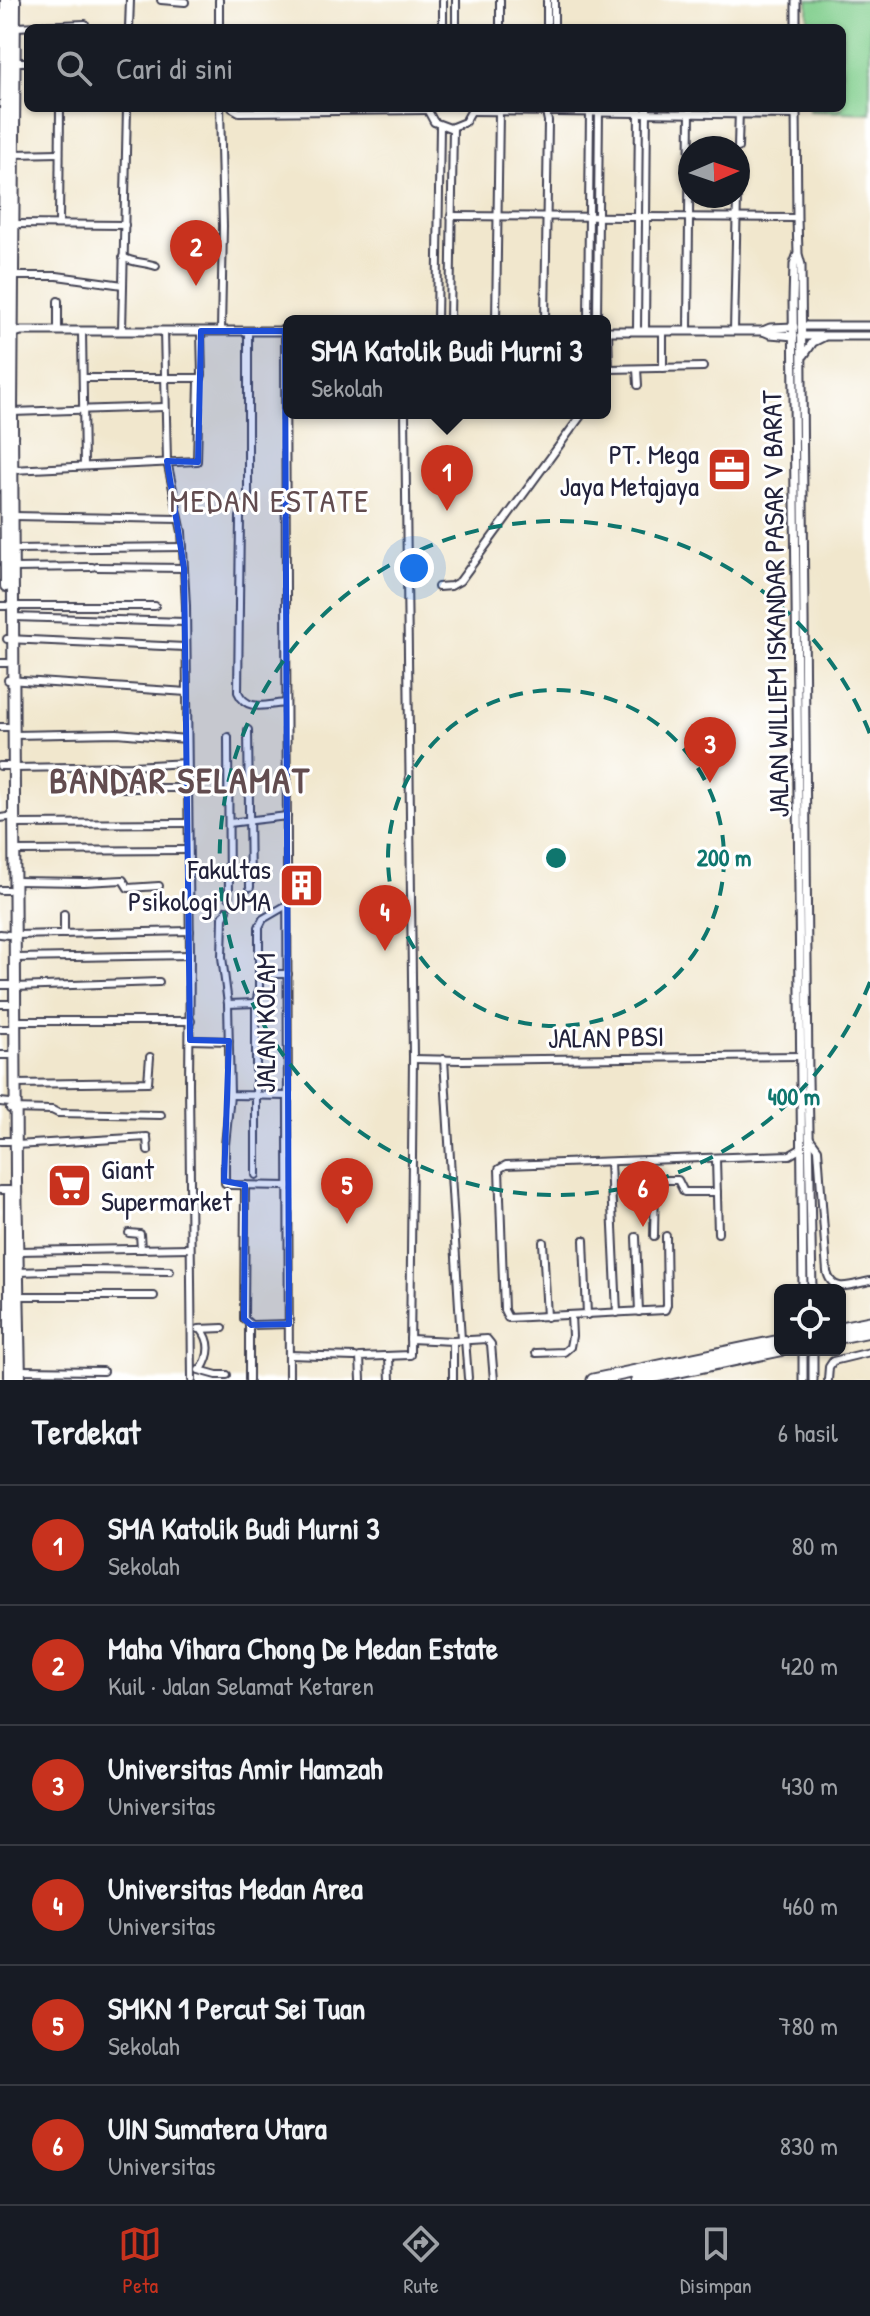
<!DOCTYPE html>
<html lang="id">
<head>
<meta charset="utf-8">
<style>
	:root { --surface:#171b24; --page:#242831; --text:#f1f3f6; --muted:#9ea1a6; --line:#363941; --accent:#c8321e }
	body { margin:0; font-family:"Patrick Hand",sans-serif; background:var(--page); color:var(--text) }
	.controls { position:absolute; right:24px; bottom:24px; display:grid; overflow:hidden; border-radius:12px; box-shadow:0 2px 6px #0004 }
	.controls button { width:72px; height:72px; display:grid; place-items:center; padding:0; border:0; border-bottom:2px solid var(--line); background:var(--surface); color:var(--text); font:40px sans-serif }
	.compass { position:absolute; left:678px; top:136px; width:72px; height:72px; border-radius:50%; background:var(--surface); box-shadow:0 2px 6px #0004; rotate:88deg }
	.you { position:absolute; left:414px; top:568px; width:28px; height:28px; margin:-20px; border:6px solid #fff; border-radius:50%; background:#1a73e8; box-shadow:0 0 0 12px #1a73e833 }
	.badge { display:grid; place-items:center; width:52px; height:52px; border-radius:50%; background:var(--accent); color:#fff; font-size:26px; font-weight:700 }
	.pin { position:absolute; translate:-50% -66px; filter:drop-shadow(0 2px 4px #0008) }
	.pin::after { content:''; position:absolute; top:42px; width:28px; height:24px; background:inherit; clip-path:polygon(0 0,100% 0,50% 100%) }
	.popup { position:absolute; left:283px; top:315px; width:328px; height:104px; box-sizing:border-box; display:grid; place-content:center; border-radius:12px; background:var(--surface); filter:drop-shadow(0 2px 6px #0005); font-size:26px; white-space:nowrap; color:var(--muted) }
	.popup b { font-size:30px; color:var(--text) }
	.popup::after { content:''; position:absolute; left:50%; top:100%; margin-left:-16px; border:16px solid transparent; border-top-color:var(--surface) }
	.list { margin:0; padding:0; list-style:none }
	h2 { display:flex; justify-content:space-between; align-items:center; height:104px; margin:0; padding:0 32px; font-size:34px }
	h2 small { font-size:26px; font-weight:400; color:var(--muted) }
	.list li { display:grid; grid-template-columns:52px 1fr auto; gap:24px; align-items:center; box-sizing:border-box; height:120px; padding:0 32px; border-top:2px solid var(--line) }
	.list b { display:block; font-size:30px; white-space:nowrap }
	.list p { margin:0; font-size:26px; white-space:nowrap; color:var(--muted) }
	.list em { font-size:26px; font-style:normal; color:var(--muted) }
	.icon { flex:none; width:44px; height:44px; fill:none; stroke:currentColor; stroke-width:2; stroke-linecap:round; stroke-linejoin:round }
	.map { position:relative; flex:none; width:870px; height:1380px; overflow:hidden }
	.search { position:absolute; background:var(--surface); box-shadow:0 2px 6px #0004; left:24px; right:24px; top:24px; height:88px; display:flex; align-items:center; gap:20px; box-sizing:border-box; padding:0 28px; border-radius:12px; color:var(--muted); font-size:30px }
	.sheet { height:824px; background:var(--surface) }
	nav { display:flex; justify-content:space-around; align-items:center; box-sizing:border-box; height:112px; border-top:2px solid var(--line); background:var(--surface); font-size:22px; color:var(--muted) }
	nav a { display:grid; justify-items:center; gap:4px }
	nav .on { color:var(--accent) }
	.map>svg:first-child { display:block }
	.green { fill:#82cf8e; stroke:#527864; stroke-width:2 }
	.lines { fill:none; stroke-linecap:round; stroke-linejoin:round }
	.minor-casing { stroke:#414051; stroke-width:10 }
	.tertiary-casing { stroke:#414051; stroke-width:11 }
	.trunk-casing { stroke:#414051; stroke-width:14 }
	.motorway-casing { stroke:#414051; stroke-width:15 }
	.minor { stroke:#fff; stroke-width:6 }
	.tertiary { stroke:#fff; stroke-width:7 }
	.trunk { stroke:#fff; stroke-width:10 }
	.motorway { stroke:#fff; stroke-width:11 }
	.marked { fill:#1d4ed8; fill-opacity:0.2; stroke:#1d4ed8; stroke-width:6; stroke-linejoin:round }
	.ring { fill:none; stroke:#0f766e; stroke-width:4; stroke-dasharray:14 10 }
	.labels { text-anchor:middle; stroke-width:6; stroke-linejoin:round; paint-order:stroke }
	.poi-label { font-size:28px; fill:#22223b; stroke:#fff; text-anchor:end }
	.street-label { font-size:28px; fill:#22223b; stroke:#fff }
	.quarter-label { font-size:32px; letter-spacing:2px; fill:#624c4f; stroke:#fff }
	.district-label { font-size:36px; font-weight:bold; letter-spacing:2px; fill:#624c4f; stroke:#fff }
	.centre { fill:#0f766e; stroke:#fff; stroke-width:4 }
	.ring-label { font-size:24px; text-anchor:middle; font-weight:bold; fill:#0f766e; stroke:#fff; stroke-width:6; stroke-linejoin:round; paint-order:stroke }
</style>
</head>
<body>
<div class="map">
<svg width="870" height="1380" viewBox="0 0 870 1380">
	<rect width="100%" height="100%" fill="#fff"/>
	<filter id="ink" filterUnits="userSpaceOnUse"><feTurbulence type="fractalNoise" baseFrequency=".0125" numOctaves="2"/><feDisplacementMap in="SourceGraphic" scale="16" xChannelSelector="R" yChannelSelector="G"/><feConvolveMatrix kernelMatrix="1 2 1 2 8 2 1 2 1" color-interpolation-filters="sRGB"/></filter>
	<filter id="wash" filterUnits="userSpaceOnUse"><feTurbulence type="fractalNoise" baseFrequency=".006" numOctaves="4" result="noise"/><feDisplacementMap in="SourceGraphic" scale="32" xChannelSelector="R" yChannelSelector="G"/><feGaussianBlur stdDeviation="1.8" result="paint"/><feColorMatrix in="noise" values="0 0 0 0 0 0 0 0 0 0 0 0 0 0 0 0 0 1.4 0 .05"/><feComposite in="paint" operator="in"/></filter>
	<g filter="url(#wash)">
		<rect width="100%" height="100%" fill="#f1e7cd"/>
		<!-- green -->
		<path class="green" d="M 808,0 L 870,0 L 870,113 L 809,111 L 809,108 L 842,108 L 842,28 L 808,28 Z"/>
	</g>
	<g filter="url(#ink)">
		<g class="lines">
			<defs>
				<g id="minor">
					<path d="M 161,0 L 185,2"/>
					<path d="M 219,0 L 219,28"/>
					<path d="M 15,27 L 85,24"/>
					<path d="M 129,28 L 130,0"/>
					<path d="M 443,28 L 443,0"/>
					<path d="M 456,28 L 456,0"/>
					<path d="M 500,28 L 500,0"/>
					<path d="M 547,28 L 547,0"/>
					<path d="M 554,28 L 554,0"/>
					<path d="M 12,62 L 28,62"/>
					<path d="M 220,108 L 223,226 L 221,331"/>
					<path d="M 232,108 L 239,112 L 427,110"/>
					<path d="M 427,109 L 434,122 L 450,128 L 465,122 L 473,108"/>
					<path d="M 472,111 L 796,115"/>
					<path d="M 738,148 L 739,108"/>
					<path d="M 14,154 L 59,153"/>
					<path d="M 451,216 L 797,218"/>
					<path d="M 13,224 L 125,225"/>
					<path d="M 59,224 L 60,108"/>
					<path d="M 123,257 C 132,263 145,262 156,266"/>
					<path d="M 13,276 L 57,276 L 123,285"/>
					<path d="M 437,321 L 440,126"/>
					<path d="M 450,321 L 453,127"/>
					<path d="M 496,321 L 499,111"/>
					<path d="M 545,321 L 548,121 L 546,112"/>
					<path d="M 588,321 L 590,108"/>
					<path d="M 597,321 L 599,108"/>
					<path d="M 58,331 L 58,301"/>
					<path d="M 82,331 L 84,466"/>
					<path d="M 122,331 L 127,108"/>
					<path d="M 164,331 L 167,461 L 182,532 L 186,606 L 190,955 L 189,1084 L 192,1380"/>
					<path d="M 248,331 L 248,501 L 240,517 L 238,692 C 247,713 268,704 286,703"/>
					<path d="M 285,331 L 289,1380"/>
					<path d="M 637,331 L 639,108"/>
					<path d="M 645,331 L 647,108"/>
					<path d="M 688,331 L 690,108"/>
					<path d="M 734,331 L 737,196"/>
					<path d="M 663,368 L 663,331"/>
					<path d="M 609,369 L 703,367"/>
					<path d="M 637,369 L 638,385"/>
					<path d="M 83,378 L 201,378"/>
					<path d="M 605,383 L 609,369 L 608,331"/>
					<path d="M 12,412 L 164,407"/>
					<path d="M 12,470 L 197,461 L 199,382 L 202,375 L 201,331"/>
					<path d="M 13,516 L 179,519"/>
					<path d="M 13,549 L 183,547"/>
					<path d="M 97,567 L 184,568"/>
					<path d="M 13,568 L 92,567"/>
					<path d="M 438,587 L 451,586 L 460,581 L 583,413"/>
					<path d="M 0,606 L 6,606"/>
					<path d="M 13,606 L 155,606"/>
					<path d="M 13,617 L 185,622"/>
					<path d="M 7,639 L 185,647"/>
					<path d="M 0,663 L 7,663"/>
					<path d="M 8,680 L 187,692"/>
					<path d="M 0,727 L 8,727"/>
					<path d="M 248,730 L 250,887"/>
					<path d="M 14,735 L 117,733 L 186,739"/>
					<path d="M 228,737 L 229,897"/>
					<path d="M 0,766 L 8,766"/>
					<path d="M 14,768 L 132,766 L 187,763"/>
					<path d="M 122,788 L 187,788"/>
					<path d="M 0,818 L 8,817"/>
					<path d="M 229,823 L 287,816"/>
					<path d="M 15,824 L 187,823"/>
					<path d="M 15,851 L 188,850"/>
					<path d="M 15,881 L 84,882 L 123,880 L 128,888 L 159,886"/>
					<path d="M 0,890 L 8,890"/>
					<path d="M 227,910 L 223,917 L 222,957 L 228,1004 L 230,1095 L 287,1096"/>
					<path d="M 0,934 L 9,935"/>
					<path d="M 64,934 L 64,914"/>
					<path d="M 15,935 L 190,931"/>
					<path d="M 15,958 L 190,955"/>
					<path d="M 259,974 L 288,974"/>
					<path d="M 0,985 L 9,985"/>
					<path d="M 15,987 L 159,982"/>
					<path d="M 0,1004 L 9,1004"/>
					<path d="M 228,1004 L 256,1003"/>
					<path d="M 16,1021 L 191,1021"/>
					<path d="M 0,1029 L 10,1029"/>
					<path d="M 190,1040 L 229,1041"/>
					<path d="M 0,1055 L 10,1055"/>
					<path d="M 413,1059 L 462,1060 L 801,1056"/>
					<path d="M 444,1059 L 461,1340"/>
					<path d="M 16,1084 L 148,1082 L 150,1057"/>
					<path d="M 230,1095 L 225,1145 L 225,1183 L 230,1185 L 289,1186"/>
					<path d="M 0,1102 L 10,1103"/>
					<path d="M 10,1109 L 52,1110 L 58,1113 L 161,1115"/>
					<path d="M 809,1137 L 818,1149 L 827,1272 C 833,1295 852,1284 870,1281"/>
					<path d="M 0,1141 L 10,1141"/>
					<path d="M 16,1145 L 147,1137 L 148,1151"/>
					<path d="M 716,1159 L 718,1233"/>
					<path d="M 610,1162 L 617,1313"/>
					<path d="M 256,1175 L 256,1003 L 259,989 L 259,927 L 263,919 L 287,905"/>
					<path d="M 245,1185 L 244,1319 L 251,1325 L 289,1324"/>
					<path d="M 0,1190 L 10,1190"/>
					<path d="M 129,1233 L 140,1234 L 141,1249"/>
					<path d="M 654,1236 L 655,1180 L 678,1180 L 684,1192 L 717,1192"/>
					<path d="M 666,1236 L 667,1305 L 665,1310 L 508,1318 L 504,1310 L 499,1169 L 506,1165 L 790,1155 L 802,1148"/>
					<path d="M 636,1237 L 639,1312"/>
					<path d="M 584,1240 L 587,1315"/>
					<path d="M 543,1242 L 547,1317"/>
					<path d="M 18,1251 L 190,1248"/>
					<path d="M 18,1272 L 81,1270 L 170,1271"/>
					<path d="M 18,1296 L 154,1296"/>
					<path d="M 249,1324 L 249,1380"/>
					<path d="M 199,1329 L 223,1328"/>
					<path d="M 201,1329 C 212,1342 210,1356 201,1370"/>
					<path d="M 410,1339 L 453,1341 L 487,1339 L 491,1344 L 494,1380"/>
					<path d="M 465,1339 L 468,1378"/>
					<path d="M 453,1341 L 453,1380"/>
					<path d="M 536,1353 L 564,1352 L 570,1347 L 572,1336 L 571,1315"/>
					<path d="M 289,1355 L 355,1357"/>
					<path d="M 389,1357 L 390,1380"/>
					<path d="M 20,1370 L 103,1371"/>
					<path d="M 199,1370 L 217,1375 L 227,1375"/>
					<path d="M 361,1380 L 360,1357 L 410,1355 L 413,1057 L 405,413"/>
					<path d="M 828,1380 L 829,1367 L 833,1361 L 870,1352"/>
				</g>
				<g id="tertiary">
					<path d="M 796,0 L 796,28"/>
					<path d="M 796,108 L 797,218 L 798,254 L 801,265 L 808,1077 L 812,1290"/>
					<path d="M 797,256 L 794,264 L 793,301 L 803,1290"/>
					<path d="M 802,326 L 870,326"/>
					<path d="M 605,331 L 763,331 L 770,328 L 794,327"/>
					<path d="M 763,331 L 770,334 L 794,336"/>
					<path d="M 12,334 L 21,331 L 289,331"/>
					<path d="M 802,336 L 870,336"/>
					<path d="M 804,355 L 813,342 L 823,337"/>
					<path d="M 803,1350 L 803,1380"/>
					<path d="M 813,1350 L 813,1380"/>
				</g>
				<g id="trunk">
					<path d="M 6,0 L 4,224 L 6,586"/>
					<path d="M 15,0 L 12,412 L 16,1181 L 20,1380"/>
					<path d="M 10,1194 L 10,1380"/>
				</g>
				<g id="motorway">
					<path d="M 840,1328 L 870,1322"/>
					<path d="M 840,1337 L 870,1331"/>
					<path d="M 593,1380 L 780,1341"/>
					<path d="M 637,1380 L 780,1350"/>
				</g>
			</defs>
			<!-- minor casing -->
			<use href="#minor" class="minor-casing"/>
			<!-- tertiary casing -->
			<use href="#tertiary" class="tertiary-casing"/>
			<!-- trunk casing -->
			<use href="#trunk" class="trunk-casing"/>
			<!-- motorway casing -->
			<use href="#motorway" class="motorway-casing"/>
			<!-- minor -->
			<use href="#minor" class="minor"/>
			<!-- tertiary -->
			<use href="#tertiary" class="tertiary"/>
			<!-- trunk -->
			<use href="#trunk" class="trunk"/>
			<!-- motorway -->
			<use href="#motorway" class="motorway"/>
		</g>
	</g>
	<!-- marked area -->
	<path class="marked" d="M 201,331 L 285,331 L 289,1324 L 251,1325 L 244,1319 L 245,1185 L 224,1181 L 229,1041 L 190,1040 L 184,568 L 167,461 L 198,462 Z"/>
	<!-- distance rings -->
	<g class="ring">
		<circle cx="556" cy="858" r="168"/>
		<path d="M870 982A337 337 0 1 1 870 734"/>
	</g>
	<!-- icons -->
	<defs>
		<symbol id="office-square" viewBox="-11 -11 22 22"><rect x="-9" y="-9" width="18" height="18" rx="4" fill="#c8321e" stroke="#fff"/><path d="M-6-3h4V-5.5h4V-3h4V5H-6ZM-1-4.5V-3h2v-1.5ZM-6 0V1H6V0Z" fill="#fff"/></symbol>
		<symbol id="building-square" viewBox="-11 -11 22 22"><rect x="-9" y="-9" width="18" height="18" rx="4" fill="#c8321e" stroke="#fff"/><path d="M-4-6H4V6H1V3H-1V6H-4ZM-2.5-4.3h1.7v1.8h-1.7ZM.8-4.3h1.7v1.8H.8ZM-2.5-1h1.7V.8h-1.7ZM.8-1h1.7V.8H.8Z" fill="#fff"/></symbol>
		<symbol id="supermarket-square" viewBox="-11 -11 22 22"><rect x="-9" y="-9" width="18" height="18" rx="4" fill="#c8321e" stroke="#fff"/><path d="M-6-5.5h2.5l.6 2H6L4.5 2H-2.5L-4.4-4H-6ZM-1.5 3.2a1.3 1.3 0 1 0 .1 0ZM3 3.2a1.3 1.3 0 1 0 .1 0Z" fill="#fff"/></symbol>
	</defs>
	<g fill-rule="evenodd">
		<use href="#office-square" x="704" y="444" width="51" height="51"/>
		<use href="#building-square" x="276" y="860" width="51" height="51"/>
		<use href="#supermarket-square" x="44" y="1160" width="51" height="51"/>
	</g>
	<g class="labels">
		<!-- poi labels -->
		<g class="poi-label">
			<text x="699" y="464">PT. Mega<tspan x="699" dy="32">Jaya Metajaya</tspan></text>
			<text x="271" y="879">Fakultas<tspan x="271" dy="32">Psikologi UMA</tspan></text>
			<text x="101" y="1179" text-anchor="start">Giant<tspan x="101" dy="32">Supermarket</tspan></text>
		</g>
		<!-- street labels -->
		<g class="street-label">
			<text transform="translate(775 604) rotate(-91)" y="10">JALAN WILLIEM ISKANDAR PASAR V BARAT</text>
			<text transform="translate(265 1023) rotate(-90)" y="10">JALAN KOLAM</text>
			<text transform="translate(606 1037) rotate(-1)" y="10">JALAN PBSI</text>
		</g>
		<!-- quarter labels -->
		<g class="quarter-label">
			<text x="270" y="512">MEDAN ESTATE</text>
		</g>
		<!-- district labels -->
		<g class="district-label">
			<text x="180" y="793">BANDAR SELAMAT</text>
		</g>
	</g>
	<circle cx="556" cy="858" r="12" class="centre"/>
	<g class="ring-label">
		<text x="724" y="866">200 m</text>
		<text x="794" y="1105">400 m</text>
	</g>
</svg>
<div class="controls">
<button><svg class="icon" aria-label="locate" viewBox="0 0 24 24"><circle cx="12" cy="12" r="6"/><path d="M12 2v4M12 18v4M2 12h4M18 12h4"/></svg></button>
</div>
<svg class="compass" viewBox="-18 -18 36 36"><path d="M0-13l5 13h-10z" fill="#e53935"/><path d="M0 13l5-13h-10z" fill="#9ea1a6"/></svg>
<div class="you"></div>
<div class="pin badge" style="left:447px;top:511px">1</div>
<div class="popup"><b>SMA Katolik Budi Murni 3</b>Sekolah</div>
<div class="pin badge" style="left:196px;top:286px">2</div>
<div class="pin badge" style="left:710px;top:783px">3</div>
<div class="pin badge" style="left:385px;top:951px">4</div>
<div class="pin badge" style="left:347px;top:1224px">5</div>
<div class="pin badge" style="left:643px;top:1227px">6</div>
<div class="search"><svg class="icon" aria-label="search" viewBox="0 0 24 24"><circle cx="10" cy="10" r="6"/><path d="M15 15l6 6"/></svg>Cari di sini</div>
</div>
<section class="sheet">
<h2>Terdekat<small>6 hasil</small></h2>
<ul class="list">
<li><span class="badge">1</span><div><b>SMA Katolik Budi Murni 3</b><p>Sekolah</p></div><em>80 m</em></li>
<li><span class="badge">2</span><div><b>Maha Vihara Chong De Medan Estate</b><p>Kuil · Jalan Selamat Ketaren</p></div><em>420 m</em></li>
<li><span class="badge">3</span><div><b>Universitas Amir Hamzah</b><p>Universitas</p></div><em>430 m</em></li>
<li><span class="badge">4</span><div><b>Universitas Medan Area</b><p>Universitas</p></div><em>460 m</em></li>
<li><span class="badge">5</span><div><b>SMKN 1 Percut Sei Tuan</b><p>Sekolah</p></div><em>780 m</em></li>
<li><span class="badge">6</span><div><b>UIN Sumatera Utara</b><p>Universitas</p></div><em>830 m</em></li>
</ul>
</section>
<nav>
<a class="on"><svg class="icon" aria-label="map" viewBox="0 0 24 24"><path d="M3 6l6-2 6 2 6-2v14l-6 2-6-2-6 2zM9 4v14M15 6v14"/></svg>Peta</a>
<a><svg class="icon" aria-label="directions" viewBox="0 0 24 24"><path d="M12 3l9 9-9 9-9-9zM9 14v-3h6M13 9l2 2-2 2"/></svg>Rute</a>
<a><svg class="icon" aria-label="saved" viewBox="0 0 24 24"><path d="M7 4h10v16l-5-4-5 4z"/></svg>Disimpan</a>
</nav>
</body>
</html>
